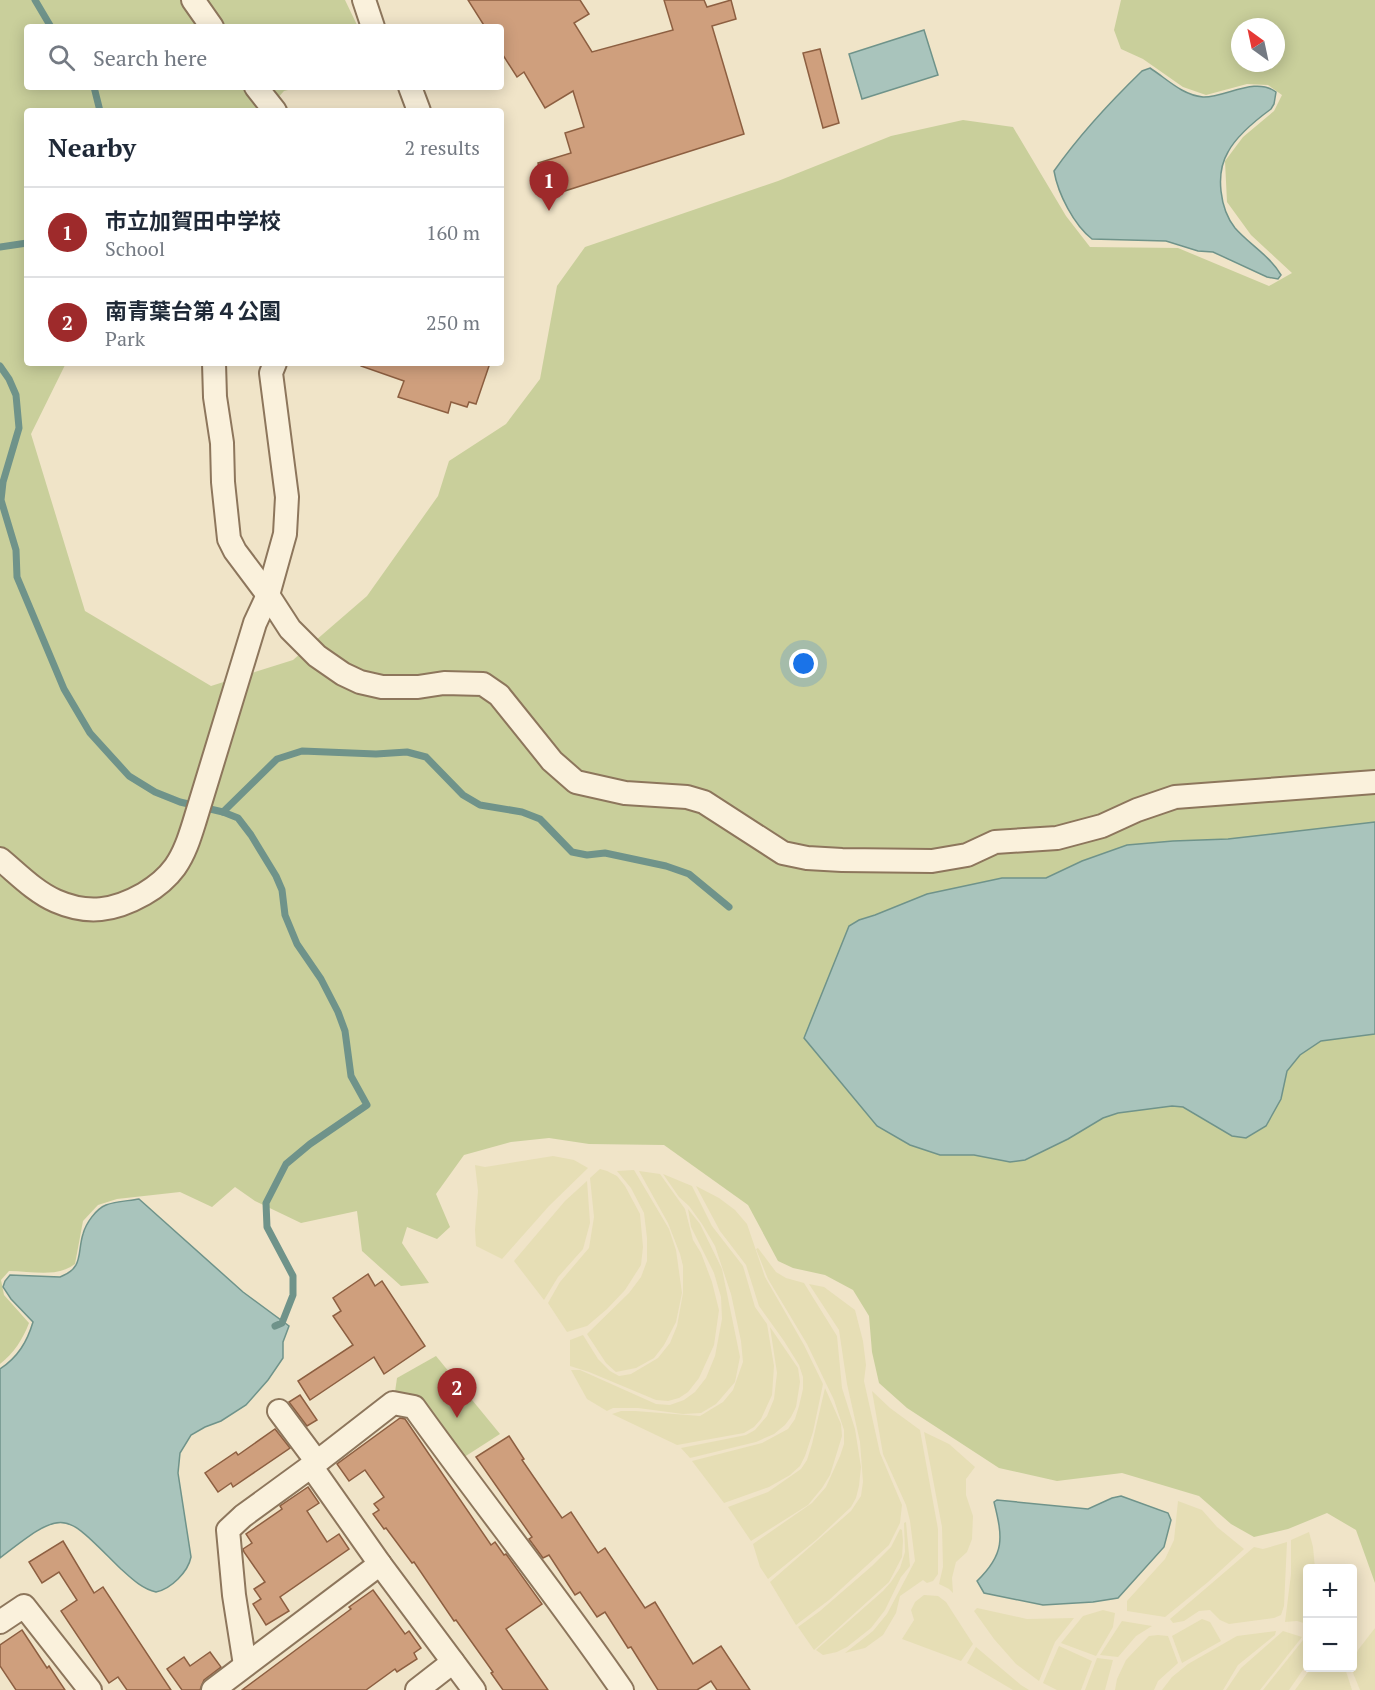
<!DOCTYPE html>
<html lang="en">
<head>
<meta charset="utf-8">
<style>
	:root { --surface:#fff; --page:#f2f2f3; --text:#1f2937; --muted:#747a83; --line:#e0e1e3; --accent:#9e2a2b }
	body { margin:0; font-family:"PT Serif","Noto Sans JP",serif; background:var(--page); color:var(--text) }
	.controls { position:absolute; right:18px; bottom:18px; display:grid; overflow:hidden; border-radius:6px; box-shadow:0 3px 15px #0003 }
	.controls button { width:54px; height:54px; display:grid; place-items:center; padding:0; border:0; border-bottom:2px solid var(--line); background:var(--surface); color:var(--text); font:30px sans-serif }
	.compass { position:absolute; left:1231px; top:18px; width:54px; height:54px; border-radius:50%; background:var(--surface); box-shadow:0 3px 15px #0003; rotate:327deg }
	.you { position:absolute; left:804px; top:664px; width:21px; height:21px; margin:-15px; border:4px solid #fff; border-radius:50%; background:#1a73e8; box-shadow:0 0 0 9px #1a73e833 }
	.badge { display:grid; place-items:center; width:39px; height:39px; border-radius:50%; background:var(--accent); color:#fff; font-size:20px; font-weight:700 }
	.pin { position:absolute; translate:-50% -50px; filter:drop-shadow(0 2px 3px #0008) }
	.pin::after { content:''; position:absolute; top:32px; width:21px; height:18px; background:inherit; clip-path:polygon(0 0,100% 0,50% 100%) }
	.list { margin:0; padding:0; list-style:none }
	h2 { display:flex; justify-content:space-between; align-items:center; height:78px; margin:0; padding:0 24px; font-size:26px }
	h2 small { font-size:20px; font-weight:400; color:var(--muted) }
	.list li { display:grid; grid-template-columns:39px 1fr auto; gap:18px; align-items:center; box-sizing:border-box; height:90px; padding:0 24px; border-top:2px solid var(--line) }
	.list b { display:block; font-size:22px; white-space:nowrap }
	.list p { margin:0; font-size:20px; white-space:nowrap; color:var(--muted) }
	.list em { font-size:20px; font-style:normal; color:var(--muted) }
	.icon { flex:none; width:33px; height:33px; fill:none; stroke:currentColor; stroke-width:2; stroke-linecap:round; stroke-linejoin:round }
	.map { position:relative; flex:none; width:1375px; height:1690px; overflow:hidden }
	.search { position:absolute; background:var(--surface); box-shadow:0 3px 15px #0003; left:24px; top:24px; width:480px; height:66px; display:flex; align-items:center; gap:15px; box-sizing:border-box; padding:0 21px; border-radius:6px; color:var(--muted); font-size:22px }
	.panel { position:absolute; background:var(--surface); box-shadow:0 3px 15px #0003; left:24px; top:108px; width:480px; height:258px; border-radius:6px }
	.map>svg:first-child { display:block }
	.farmland { fill:#e6deb5 }
	.green { fill:#c9cf9b; fill-rule:evenodd }
	.water { fill:#a9c4bc; stroke:#6f938a; stroke-width:1.5 }
	.lines { fill:none; stroke-linecap:round; stroke-linejoin:round }
	.stream { stroke:#6f938a; stroke-width:7 }
	.building { fill:#cf9f7d; stroke:#8d5f41; stroke-width:1.5 }
	.minor-casing { stroke:#8d765c; stroke-width:26 }
	.minor { stroke:#faf1dc; stroke-width:22 }
</style>
</head>
<body>
<div class="map">
<svg width="1375" height="1690" viewBox="0 0 1375 1690">
	<rect width="100%" height="100%" fill="#f0e4c8"/>
	<!-- farmland -->
	<g class="farmland">
		<path d="M 553,1156 L 574,1160 L 588,1168 L 549,1206 L 502,1259 L 476,1246 L 475,1230 L 478,1191 L 475,1165 L 485,1167 Z"/>
		<path d="M 600,1169 L 607,1171 L 617,1176 L 625,1186 L 640,1214 L 643,1247 L 641,1265 L 625,1290 L 607,1309 L 587,1326 L 567,1332 L 548,1303 L 560,1282 L 589,1248 L 594,1217 L 590,1178 Z"/>
		<path d="M 634,1170 L 669,1229 L 676,1250 L 682,1293 L 676,1322 L 664,1345 L 654,1358 L 636,1368 L 616,1372 L 606,1363 L 587,1334 L 629,1293 L 641,1277 L 647,1261 L 647,1238 L 644,1213 L 631,1188 L 617,1171 Z"/>
		<path d="M 639,1171 L 660,1174 L 685,1209 L 693,1240 L 701,1253 L 712,1282 L 719,1310 L 714,1345 L 699,1378 L 688,1392 L 679,1398 L 668,1401 L 656,1400 L 589,1372 L 570,1366 L 570,1340 L 583,1335 L 598,1359 L 610,1371 L 619,1376 L 631,1374 L 658,1358 L 670,1343 L 677,1326 L 683,1293 L 683,1266 L 680,1254 L 668,1223 Z"/>
		<path d="M 663,1174 L 692,1186 L 712,1226 L 743,1266 L 755,1307 L 767,1324 L 774,1366 L 772,1395 L 761,1419 L 754,1427 L 744,1433 L 677,1445 L 612,1414 L 621,1411 L 635,1411 L 700,1416 L 723,1402 L 733,1390 L 743,1362 L 741,1341 L 731,1294 L 715,1246 L 702,1224 L 689,1206 L 679,1197 Z"/>
		<path d="M 587,1181 L 590,1223 L 583,1249 L 558,1277 L 544,1300 L 514,1261 L 565,1201 Z"/>
		<path d="M 696,1186 L 719,1198 L 735,1210 L 747,1224 L 765,1277 L 804,1345 L 823,1384 L 813,1432 L 805,1456 L 800,1466 L 790,1475 L 769,1487 L 724,1503 L 692,1461 L 762,1443 L 788,1429 L 795,1419 L 799,1406 L 803,1389 L 803,1377 L 799,1365 L 784,1341 L 759,1306 L 746,1265 L 720,1231 Z"/>
		<path d="M 688,1209 L 700,1224 L 722,1269 L 740,1357 L 735,1382 L 716,1404 L 701,1413 L 683,1414 L 638,1408 L 613,1408 L 607,1411 L 587,1399 L 571,1370 L 580,1370 L 656,1404 L 670,1405 L 684,1400 L 695,1392 L 706,1378 L 715,1356 L 722,1319 L 721,1297 L 714,1273 L 691,1227 Z"/>
		<path d="M 758,1248 L 776,1272 L 786,1278 L 804,1283 L 837,1336 L 842,1388 L 855,1429 L 861,1467 L 859,1486 L 856,1498 L 851,1507 L 816,1540 L 768,1579 L 760,1567 L 753,1544 L 812,1503 L 826,1487 L 840,1456 L 844,1444 L 844,1430 L 834,1400 L 807,1344 L 768,1279 L 756,1249 Z"/>
		<path d="M 809,1284 L 824,1287 L 855,1310 L 863,1341 L 866,1365 L 864,1381 L 880,1453 L 902,1505 L 900,1523 L 889,1545 L 829,1600 L 796,1625 L 770,1582 L 851,1511 L 861,1496 L 863,1482 L 860,1442 L 847,1384 L 839,1330 Z"/>
		<path d="M 770,1327 L 798,1368 L 800,1382 L 796,1407 L 791,1417 L 785,1425 L 774,1434 L 756,1442 L 690,1458 L 681,1448 L 746,1435 L 755,1430 L 767,1416 L 774,1399 L 777,1373 Z"/>
		<path d="M 825,1388 L 841,1424 L 842,1436 L 830,1475 L 822,1488 L 808,1505 L 751,1541 L 728,1507 L 768,1492 L 801,1469 L 807,1460 L 812,1444 Z"/>
		<path d="M 872,1391 L 890,1408 L 920,1430 L 938,1529 L 938,1574 L 933,1581 L 927,1583 L 923,1580 L 900,1596 L 896,1613 L 883,1635 L 876,1640 L 865,1648 L 845,1653 L 873,1631 L 887,1614 L 915,1561 L 910,1521 L 906,1505 L 883,1454 Z"/>
		<path d="M 924,1432 L 949,1444 L 975,1467 L 966,1479 L 966,1495 L 973,1516 L 972,1539 L 967,1552 L 956,1562 L 952,1578 L 953,1593 L 949,1589 L 939,1584 L 943,1567 L 942,1527 Z"/>
		<path d="M 1178,1501 L 1202,1510 L 1217,1527 L 1244,1549 L 1208,1582 L 1165,1617 L 1127,1611 L 1127,1601 L 1165,1559 L 1174,1540 Z"/>
		<path d="M 906,1522 L 910,1566 L 901,1577 L 885,1610 L 871,1628 L 847,1647 L 837,1652 L 823,1655 L 816,1650 L 883,1591 L 891,1582 L 900,1568 L 905,1552 L 904,1523 Z"/>
		<path d="M 900,1529 L 902,1530 L 903,1541 L 902,1557 L 889,1582 L 814,1650 L 798,1627 L 820,1611 L 872,1566 L 891,1547 Z"/>
		<path d="M 1309,1532 L 1313,1547 L 1315,1568 L 1308,1568 L 1307,1624 L 1297,1621 L 1285,1622 L 1291,1574 L 1291,1540 Z"/>
		<path d="M 1287,1542 L 1284,1606 L 1281,1615 L 1274,1618 L 1229,1624 L 1220,1620 L 1210,1610 L 1199,1611 L 1184,1621 L 1173,1623 L 1170,1619 L 1254,1547 L 1263,1549 Z"/>
		<path d="M 924,1595 L 938,1596 L 946,1602 L 973,1644 L 961,1661 L 902,1639 L 914,1620 L 911,1610 L 915,1602 Z"/>
		<path d="M 977,1608 L 1027,1619 L 1074,1618 L 1055,1642 L 1039,1681 L 1016,1664 L 994,1639 L 974,1611 Z"/>
		<path d="M 1103,1610 L 1115,1613 L 1113,1627 L 1096,1656 L 1061,1643 L 1083,1616 Z"/>
		<path d="M 1202,1619 L 1210,1622 L 1221,1641 L 1182,1663 L 1172,1636 Z"/>
		<path d="M 1122,1621 L 1152,1626 L 1136,1636 L 1118,1657 L 1100,1655 Z"/>
		<path d="M 1375,1628 L 1375,1690 L 1360,1690 L 1351,1668 L 1358,1650 Z"/>
		<path d="M 1276,1631 L 1275,1635 L 1238,1665 L 1223,1690 L 1162,1690 L 1172,1677 L 1188,1664 L 1237,1636 Z"/>
		<path d="M 1283,1631 L 1302,1637 L 1260,1690 L 1226,1690 L 1241,1668 Z"/>
		<path d="M 1158,1635 L 1168,1636 L 1178,1663 L 1158,1681 L 1154,1690 L 1115,1690 L 1117,1679 L 1126,1660 L 1149,1636 Z"/>
		<path d="M 1307,1635 L 1307,1664 L 1289,1690 L 1263,1690 Z"/>
		<path d="M 1059,1646 L 1092,1661 L 1081,1690 L 1057,1690 L 1043,1683 Z"/>
		<path d="M 976,1647 L 1021,1685 L 1029,1690 L 1013,1690 L 967,1663 Z"/>
		<path d="M 1097,1658 L 1113,1660 L 1105,1690 L 1085,1690 Z"/>
		<path d="M 1311,1668 L 1345,1668 L 1352,1690 L 1295,1690 Z"/>
	</g>
	<!-- green -->
	<g class="green">
		<path d="M 0,0 L 345,0 L 358,27 L 27,27 L 27,87 L 300,87 L 284,91 L 266,111 L 27,111 L 27,363 L 66,363 L 31,434 L 85,611 L 211,686 L 293,660 L 367,596 L 438,496 L 449,461 L 506,424 L 540,379 L 557,286 L 585,247 L 778,181 L 891,136 L 963,120 L 1013,127 L 1066,216 L 1090,247 L 1178,248 L 1269,286 L 1292,273 L 1251,235 L 1227,202 L 1225,161 L 1243,137 L 1274,111 L 1282,95 L 1268,85 L 1247,84 L 1206,95 L 1183,87 L 1143,59 L 1121,49 L 1114,30 L 1121,0 L 1375,0 L 1375,1583 L 1356,1530 L 1327,1513 L 1288,1529 L 1254,1537 L 1231,1524 L 1199,1496 L 1122,1473 L 1057,1481 L 999,1468 L 907,1408 L 879,1383 L 872,1352 L 869,1316 L 853,1290 L 825,1275 L 793,1268 L 778,1261 L 748,1205 L 664,1145 L 589,1144 L 549,1138 L 511,1142 L 464,1155 L 436,1194 L 450,1227 L 437,1239 L 407,1227 L 402,1243 L 429,1283 L 401,1286 L 362,1251 L 357,1211 L 301,1223 L 255,1201 L 235,1187 L 212,1207 L 180,1192 L 117,1199 L 98,1205 L 83,1221 L 75,1264 C 57,1278 32,1271 9,1271 L 1,1280 L 4,1295 L 29,1323 C 23,1339 14,1353 0,1364 ZM 1240,27 L 1276,27 L 1276,63 L 1240,63 Z"/>
		<path d="M 436,1356 L 500,1434 L 458,1461 L 394,1399 L 397,1378 Z"/>
	</g>
	<!-- water -->
	<g class="water">
		<path d="M 924,30 L 938,75 L 862,99 L 849,54 Z"/>
		<path d="M 1150,68 C 1167,79 1182,95 1203,97 C 1225,98 1255,76 1276,92 L 1274,104 L 1271,109 C 1256,120 1237,135 1228,152 C 1215,174 1220,209 1235,228 C 1250,245 1269,255 1281,275 L 1278,279 L 1267,277 L 1213,252 L 1198,251 L 1166,241 L 1092,239 C 1074,225 1058,194 1054,171 C 1080,134 1109,103 1142,71 Z"/>
		<path d="M 1375,822 L 1375,1034 L 1321,1041 L 1300,1055 L 1287,1071 L 1281,1099 L 1266,1126 L 1246,1138 L 1232,1136 L 1183,1107 L 1172,1106 L 1118,1113 L 1103,1118 L 1068,1139 L 1025,1160 L 1010,1162 L 974,1155 L 940,1155 L 910,1145 L 877,1126 L 804,1038 L 849,926 L 859,920 L 875,915 L 927,894 L 1002,878 L 1046,878 L 1082,861 L 1127,845 L 1173,841 L 1228,839 Z"/>
		<path d="M 139,1199 L 243,1292 L 289,1326 L 283,1342 L 283,1358 L 268,1380 L 246,1405 L 221,1421 L 205,1427 L 191,1435 L 180,1453 L 178,1473 L 191,1557 C 188,1572 171,1589 156,1592 C 142,1589 131,1578 121,1569 C 63,1512 67,1506 0,1558 L 0,1369 C 18,1357 27,1342 33,1322 L 11,1299 L 3,1287 L 5,1281 L 10,1275 L 60,1277 C 84,1268 77,1253 83,1234 C 86,1223 96,1209 106,1205 C 116,1201 129,1201 139,1199 Z"/>
		<path d="M 1121,1496 L 1168,1513 L 1171,1520 L 1164,1547 L 1118,1598 L 1093,1602 L 1043,1605 L 984,1593 L 977,1581 C 1005,1554 1003,1538 994,1502 L 997,1500 L 1088,1509 L 1112,1498 Z"/>
	</g>
	<g class="lines">
		<!-- stream -->
		<g class="stream">
			<path d="M 35,0 L 51,27"/>
			<path d="M 94,87 L 100,111"/>
			<path d="M 0,247 L 27,243"/>
			<path d="M 0,366 L 9,379 L 16,395 L 19,428 L 3,482 L 1,500 L 16,550 L 17,577 L 64,689 L 90,733 L 129,776 L 155,792 L 180,802 L 223,812 L 238,818 L 251,835 L 276,876 L 282,890 L 285,915 L 297,944 L 321,979 L 338,1012 L 345,1031 L 351,1076 L 367,1105 L 310,1144 L 286,1164 L 266,1203 L 267,1227 L 293,1276 L 293,1295 L 282,1323 L 275,1326"/>
			<path d="M 223,812 L 277,759 L 302,751 L 376,754 L 407,752 L 426,757 L 463,795 L 480,805 L 522,812 L 540,819 L 572,852 L 587,855 L 605,853 L 666,866 L 689,874 L 729,907"/>
		</g>
	</g>
	<!-- building -->
	<g class="building">
		<path d="M 468,0 L 580,0 L 589,14 L 574,23 L 592,52 L 673,30 L 664,0 L 704,0 L 707,7 L 731,0 L 736,19 L 712,26 L 744,134 L 549,196 L 538,163 L 571,153 L 565,133 L 584,127 L 573,91 L 545,108 L 524,72 L 517,77 L 501,52 L 501,27 L 485,27 Z"/>
		<path d="M 820,49 L 839,123 L 823,128 L 803,53 Z"/>
		<path d="M 361,363 L 490,363 L 476,404 L 469,402 L 467,407 L 451,402 L 448,413 L 398,397 L 404,381 L 361,366 Z"/>
		<path d="M 368,1274 L 375,1286 L 382,1281 L 425,1346 L 384,1374 L 374,1357 L 310,1400 L 298,1381 L 353,1345 L 333,1316 L 341,1311 L 333,1298 Z"/>
		<path d="M 300,1395 L 317,1420 L 307,1426 L 289,1402 Z"/>
		<path d="M 400,1418 L 405,1419 L 491,1545 L 495,1542 L 504,1555 L 506,1554 L 542,1604 L 506,1629 L 548,1690 L 503,1690 L 491,1673 L 493,1672 L 456,1620 L 454,1621 L 414,1562 L 412,1563 L 386,1528 L 384,1529 L 373,1514 L 379,1510 L 374,1504 L 384,1497 L 365,1470 L 349,1481 L 337,1464 Z"/>
		<path d="M 275,1429 L 290,1448 L 233,1487 L 231,1483 L 218,1492 L 205,1473 L 236,1452 L 238,1455 Z"/>
		<path d="M 509,1436 L 524,1459 L 522,1460 L 562,1518 L 571,1512 L 598,1553 L 605,1548 L 645,1608 L 655,1602 L 693,1664 L 721,1646 L 750,1690 L 717,1690 L 711,1681 L 697,1690 L 658,1690 L 631,1647 L 628,1648 L 605,1612 L 597,1617 L 580,1592 L 575,1595 L 549,1555 L 543,1558 L 529,1539 L 532,1537 L 476,1457 Z"/>
		<path d="M 308,1487 L 319,1503 L 307,1511 L 327,1542 L 339,1534 L 349,1549 L 280,1597 L 289,1611 L 266,1625 L 253,1604 L 261,1599 L 254,1589 L 265,1582 L 244,1552 L 243,1549 L 252,1543 L 246,1534 L 282,1509 L 280,1506 Z"/>
		<path d="M 63,1541 L 94,1593 L 103,1587 L 171,1690 L 127,1690 L 118,1677 L 109,1683 L 61,1611 L 77,1600 L 59,1572 L 42,1583 L 29,1562 Z"/>
		<path d="M 373,1590 L 405,1634 L 409,1631 L 421,1648 L 414,1653 L 417,1659 L 397,1672 L 395,1669 L 366,1690 L 242,1690 L 324,1629 L 351,1609 L 349,1607 Z"/>
		<path d="M 22,1630 L 47,1668 L 49,1666 L 65,1690 L 16,1690 L 0,1666 L 0,1645 Z"/>
		<path d="M 210,1652 L 221,1667 L 204,1680 L 200,1690 L 182,1690 L 167,1669 L 184,1657 L 190,1666 Z"/>
	</g>
	<g class="lines">
		<defs>
			<g id="minor">
				<path d="M 193,0 L 212,27"/>
				<path d="M 364,0 L 373,27"/>
				<path d="M 256,87 L 275,111"/>
				<path d="M 410,87 L 419,111"/>
				<path d="M 214,363 L 215,397 L 222,443 L 223,482 L 229,539 L 235,551 L 268,595 L 290,629 L 317,656 L 343,674 L 360,682 L 382,687 L 418,687 L 444,683 L 483,684 L 499,695 L 552,761 L 576,782 L 625,793 L 687,797 L 704,802 L 783,853 L 807,858 L 842,860 L 932,861 L 967,855 L 995,842 L 1057,838 L 1102,826 L 1137,810 L 1175,797 L 1375,782"/>
				<path d="M 0,859 C 17,873 35,892 56,901 C 88,915 114,911 144,894 C 156,887 167,878 175,867 C 185,853 190,836 195,820 L 255,623 L 268,595 L 285,534 L 287,497 L 271,373 L 275,363"/>
				<path d="M 279,1411 L 317,1462"/>
				<path d="M 380,1564 L 474,1690"/>
				<path d="M 0,1622 L 24,1606 L 90,1690"/>
				<path d="M 245,1665 L 234,1595 L 228,1530 L 243,1516 L 317,1462 L 393,1403 L 414,1407 C 482,1502 556,1594 622,1690"/>
				<path d="M 213,1690 L 380,1564 L 311,1466"/>
				<path d="M 417,1690 L 453,1662"/>
			</g>
		</defs>
		<!-- minor casing -->
		<use href="#minor" class="minor-casing"/>
		<!-- minor -->
		<use href="#minor" class="minor"/>
	</g>
</svg>
<div class="controls">
<button>+</button>
<button>−</button>
</div>
<svg class="compass" viewBox="-18 -18 36 36"><path d="M0-13l5 13h-10z" fill="#e53935"/><path d="M0 13l5-13h-10z" fill="#747a83"/></svg>
<div class="you"></div>
<div class="pin badge" style="left:549px;top:211px">1</div>
<div class="pin badge" style="left:457px;top:1418px">2</div>
<div class="search"><svg class="icon" aria-label="search" viewBox="0 0 24 24"><circle cx="10" cy="10" r="6"/><path d="M15 15l6 6"/></svg>Search here</div>
<section class="panel">
<h2>Nearby<small>2 results</small></h2>
<ul class="list">
<li><span class="badge">1</span><div><b>市立加賀田中学校</b><p>School</p></div><em>160 m</em></li>
<li><span class="badge">2</span><div><b>南青葉台第４公園</b><p>Park</p></div><em>250 m</em></li>
</ul>
</section>
</div>
</body>
</html>
